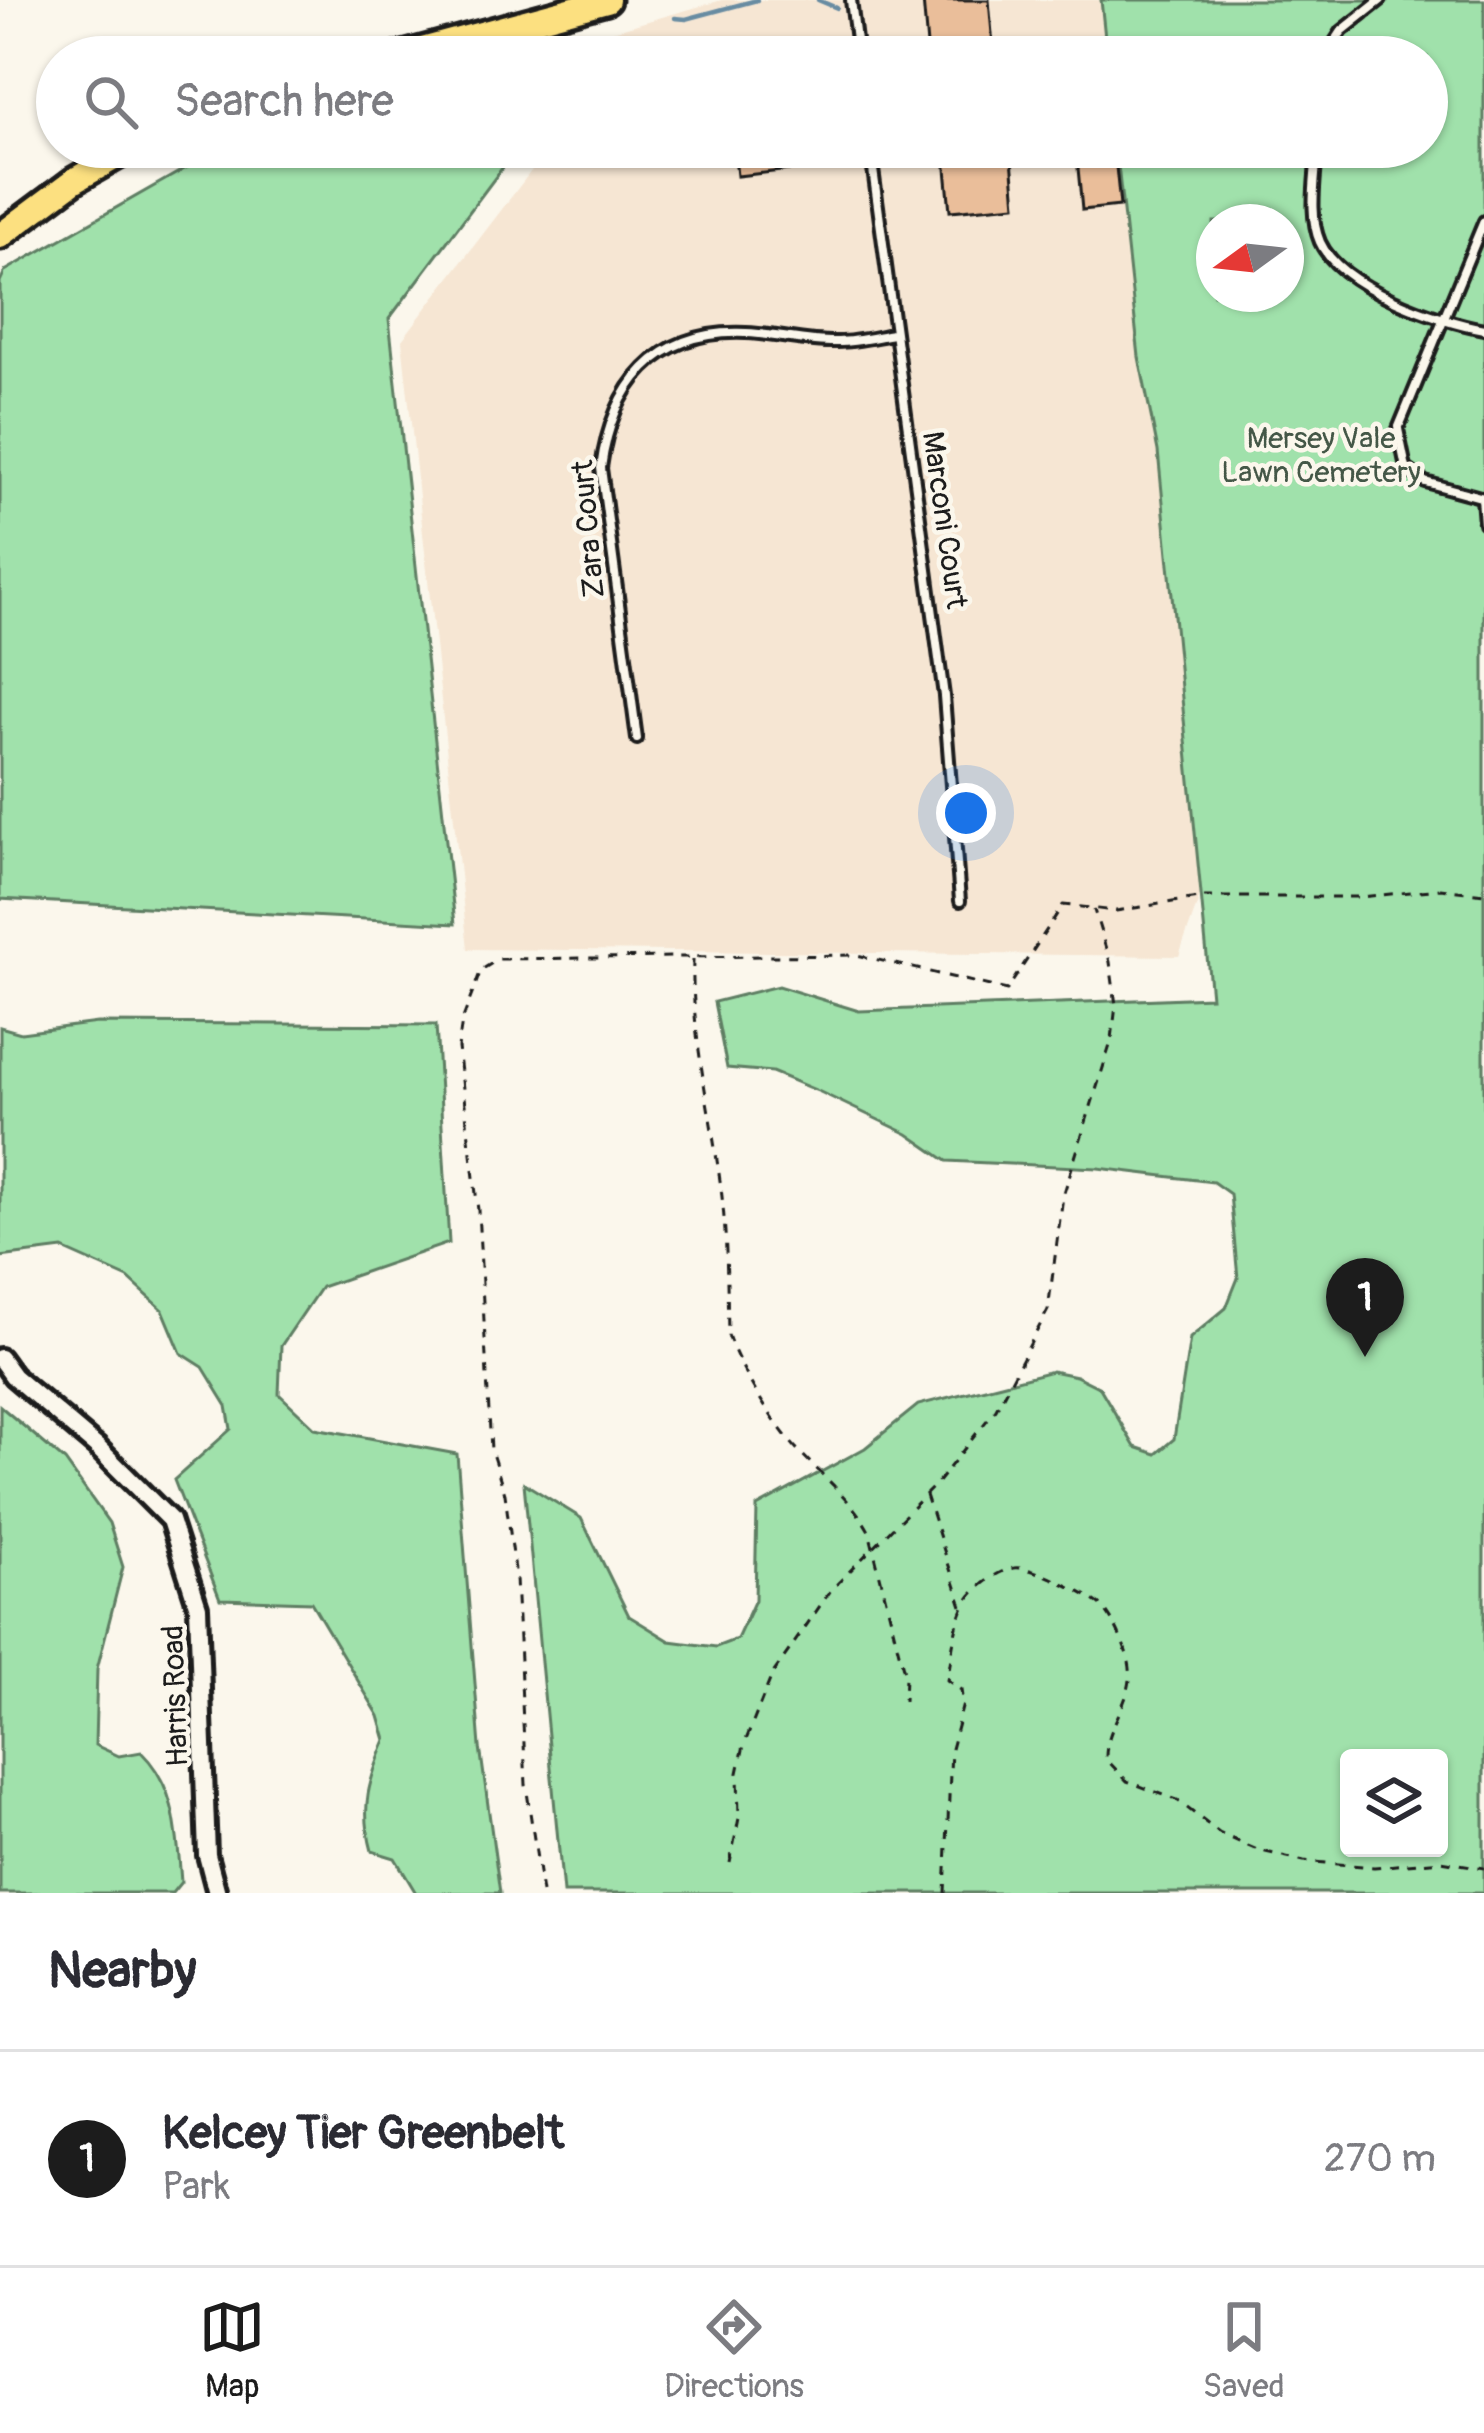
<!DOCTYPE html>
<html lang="en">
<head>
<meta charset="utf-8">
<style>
	:root { --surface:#fff; --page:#f7f7f7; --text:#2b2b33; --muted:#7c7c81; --line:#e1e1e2; --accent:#1c1c1c }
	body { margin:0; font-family:Pangolin,sans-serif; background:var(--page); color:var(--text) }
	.controls { position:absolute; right:36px; bottom:36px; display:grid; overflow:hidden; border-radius:12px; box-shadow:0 3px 9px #0004 }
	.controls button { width:108px; height:108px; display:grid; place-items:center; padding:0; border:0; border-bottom:3px solid var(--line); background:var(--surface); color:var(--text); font:60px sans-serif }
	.compass { position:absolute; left:1196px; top:204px; width:108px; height:108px; border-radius:50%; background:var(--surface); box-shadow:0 3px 9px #0004; rotate:255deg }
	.you { position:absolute; left:966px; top:813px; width:42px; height:42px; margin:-30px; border:9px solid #fff; border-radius:50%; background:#1a73e8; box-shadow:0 0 0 18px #1a73e833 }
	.badge { display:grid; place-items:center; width:78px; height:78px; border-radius:50%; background:var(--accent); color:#fff; font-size:39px; font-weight:700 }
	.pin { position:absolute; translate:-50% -99px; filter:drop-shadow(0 3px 6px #0008) }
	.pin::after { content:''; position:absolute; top:63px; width:42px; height:36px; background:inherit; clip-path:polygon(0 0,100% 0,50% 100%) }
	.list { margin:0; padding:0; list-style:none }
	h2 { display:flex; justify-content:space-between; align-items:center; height:156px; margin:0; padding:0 48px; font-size:51px }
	h2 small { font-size:39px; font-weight:400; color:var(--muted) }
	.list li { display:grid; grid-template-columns:78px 1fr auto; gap:36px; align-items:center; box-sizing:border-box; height:216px; padding:0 48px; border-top:3px solid var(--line) }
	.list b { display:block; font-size:45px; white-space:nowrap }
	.list p { margin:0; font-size:39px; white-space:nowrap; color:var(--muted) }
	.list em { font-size:39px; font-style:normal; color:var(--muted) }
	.icon { flex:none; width:66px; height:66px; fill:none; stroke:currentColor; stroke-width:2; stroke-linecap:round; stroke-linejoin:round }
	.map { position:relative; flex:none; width:1484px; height:1893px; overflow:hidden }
	.search { position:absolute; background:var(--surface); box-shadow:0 3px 9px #0004; left:36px; right:36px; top:36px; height:132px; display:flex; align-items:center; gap:30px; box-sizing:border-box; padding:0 42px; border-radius:66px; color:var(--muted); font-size:45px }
	.sheet { height:372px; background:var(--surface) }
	nav { display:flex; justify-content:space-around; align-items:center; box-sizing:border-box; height:168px; border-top:3px solid var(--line); background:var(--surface); font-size:33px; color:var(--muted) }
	nav a { display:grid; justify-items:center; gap:6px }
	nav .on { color:var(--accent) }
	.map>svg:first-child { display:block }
	.built { fill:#f6e6d3 }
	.green { fill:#a0e1ab; stroke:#5e7e64; stroke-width:3; fill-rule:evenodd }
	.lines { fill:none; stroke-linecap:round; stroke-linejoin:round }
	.stream { stroke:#688ca2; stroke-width:4.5 }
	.building { fill:#eabe9a; stroke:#1c1c1c; stroke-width:3 }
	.lane-casing { stroke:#1c1c1c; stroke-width:16 }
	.street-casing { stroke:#1c1c1c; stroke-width:26 }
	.primary-casing { stroke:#1c1c1c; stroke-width:33 }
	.path { stroke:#1c1c1c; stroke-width:3; stroke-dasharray:9 9; stroke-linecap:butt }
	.lane { stroke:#fbf7ec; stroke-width:8 }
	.street { stroke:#fbf7ec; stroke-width:16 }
	.primary { stroke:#fce080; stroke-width:24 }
	.labels { text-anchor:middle; stroke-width:9; stroke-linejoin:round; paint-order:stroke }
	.park-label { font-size:30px; fill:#445747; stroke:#fbf7ec }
	.street-label { font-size:30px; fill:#1c1c1c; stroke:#fbf7ec }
</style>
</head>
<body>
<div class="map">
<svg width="1484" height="1893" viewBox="0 0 1484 1893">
	<rect width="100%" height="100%" fill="#fbf7ec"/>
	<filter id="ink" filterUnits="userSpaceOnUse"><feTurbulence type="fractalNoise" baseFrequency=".00833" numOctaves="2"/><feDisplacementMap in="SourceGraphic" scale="24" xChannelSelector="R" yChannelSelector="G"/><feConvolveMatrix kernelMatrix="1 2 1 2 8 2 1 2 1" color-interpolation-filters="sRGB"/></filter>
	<g filter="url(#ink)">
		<!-- built -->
		<g class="built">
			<path d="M 722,0 L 1114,0 L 1119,57 L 558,57 L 560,46 Z"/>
			<path d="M 541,147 L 1128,147 L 1201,893 L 1179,956 L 468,949 L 402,340 L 538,162 Z"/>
		</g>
		<!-- green -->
		<g class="green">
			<path d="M 1101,0 L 1484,0 L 1484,1893 L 563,1893 L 524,1483 L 581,1518 L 629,1616 L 670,1641 L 716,1647 L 737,1639 L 755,1600 L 757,1507 L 865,1448 L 918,1405 L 1052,1371 L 1076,1376 L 1100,1388 L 1135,1447 L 1156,1454 L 1174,1439 L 1190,1338 L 1226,1308 L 1238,1278 L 1230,1194 L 1213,1182 L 1098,1168 L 947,1161 L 908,1134 L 818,1091 L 772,1072 L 727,1068 L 714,1002 L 778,986 L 859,1011 L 1211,997 L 1158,451 L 1139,357 L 1116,147 L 1427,147 L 1427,57 L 1107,57 ZM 1214,222 L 1286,222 L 1286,294 L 1214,294 ZM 1349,1758 L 1439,1758 L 1439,1848 L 1349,1848 Z"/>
			<path d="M 223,147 L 518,147 L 389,319 L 455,924 L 0,899 L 0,282 L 5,271 Z"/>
			<path d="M 97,1023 L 436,1025 L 449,1243 L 321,1287 L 281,1346 L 279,1394 L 315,1428 L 457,1454 L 480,1747 L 500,1893 L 416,1893 L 395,1858 L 372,1851 C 360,1807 369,1780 386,1740 L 379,1716 L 311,1602 L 220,1599 L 174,1480 L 231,1429 L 227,1406 L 203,1367 L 181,1353 L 163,1310 L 128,1278 L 63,1249 L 0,1257 L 0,1027 L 21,1033 Z"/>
			<path d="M 0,1406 L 65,1461 L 109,1523 L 123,1567 L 97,1669 L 95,1745 L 119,1756 L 141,1752 C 177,1787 177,1835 181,1882 L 172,1893 L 0,1893 Z"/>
		</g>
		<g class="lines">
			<!-- stream -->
			<g class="stream">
				<path d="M 818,0 L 837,8"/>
				<path d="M 675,18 L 686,19 L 757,0"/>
			</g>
		</g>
		<!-- building -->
		<g class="building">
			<path d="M 923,0 L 989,0 L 994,57 L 928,57 Z"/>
			<path d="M 734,147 L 796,147 L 799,169 L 737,176 Z"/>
			<path d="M 944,147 L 1011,147 L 1016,205 L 950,211 Z"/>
			<path d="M 1076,147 L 1114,147 L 1120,206 L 1082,210 Z"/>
		</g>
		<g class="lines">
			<defs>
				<g id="lane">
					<path d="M 851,0 L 858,57"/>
					<path d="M 1325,57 L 1342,31 L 1381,0"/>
					<path d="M 870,147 L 944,696 L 960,901"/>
					<path d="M 1317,147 C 1316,177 1308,214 1320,242 C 1340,287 1438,321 1484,329"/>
					<path d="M 1484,221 L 1398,429 L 1406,468 L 1425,482 L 1484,498"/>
					<path d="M 1482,498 L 1484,523"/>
					<path d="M 637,739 L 601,468 C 612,386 656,329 746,333 C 776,334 808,343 838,342 C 856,342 875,337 893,334"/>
				</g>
				<path id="street" d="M 0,1358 L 13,1376 L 97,1447 L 170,1520 L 198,1607 L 207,1855 L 217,1893"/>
				<g id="primary">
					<path d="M 396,57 L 607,0"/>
					<path d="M 0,236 L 75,180 L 133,147"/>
				</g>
			</defs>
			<!-- lane casing -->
			<use href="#lane" class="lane-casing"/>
			<!-- street casing -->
			<use href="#street" class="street-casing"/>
			<!-- primary casing -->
			<use href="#primary" class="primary-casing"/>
			<!-- path -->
			<g class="path">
				<path d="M 693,959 C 691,1037 711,1111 721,1188 C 727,1236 727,1286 728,1335 C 740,1369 771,1420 795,1447 C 820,1474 851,1498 869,1531 L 905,1676 L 904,1701"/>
				<path d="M 926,1495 L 962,1606"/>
				<path d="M 730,1863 L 739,1818 L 738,1773 L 744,1745 L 772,1675 L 831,1590 L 937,1483 L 996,1409 L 1048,1310 L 1063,1196 L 1112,1039 L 1116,1005 L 1110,962 L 1094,910"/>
				<path d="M 542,1893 L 526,1785 L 516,1578 L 505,1494 L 491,1450 L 478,1210 L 458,1048 L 462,1021 L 481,970 L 499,959 L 857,955 L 1007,990 L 1063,905 L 1116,911 L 1204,897 L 1361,897 L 1440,889 L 1484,894"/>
				<path d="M 945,1893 L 951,1749 L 963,1704 L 961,1690 L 947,1680 C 953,1653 954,1612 974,1592 C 984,1582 1000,1570 1014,1568 C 1031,1565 1085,1593 1099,1604 C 1112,1615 1125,1645 1129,1662 C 1137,1699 1105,1723 1106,1759 L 1127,1781 L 1177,1800 L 1219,1833 L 1257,1850 L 1304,1861 L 1374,1867 L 1441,1861 L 1484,1868"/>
			</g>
			<!-- lane -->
			<use href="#lane" class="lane"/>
			<!-- street -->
			<use href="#street" class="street"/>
			<!-- primary -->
			<use href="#primary" class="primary"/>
		</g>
	</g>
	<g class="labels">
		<!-- park labels -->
		<g class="park-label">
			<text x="1321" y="448">Mersey Vale<tspan x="1321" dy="34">Lawn Cemetery</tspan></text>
		</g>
		<!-- street labels -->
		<g class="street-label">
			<text transform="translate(945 520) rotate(82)" y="10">Marconi Court</text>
			<text transform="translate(588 529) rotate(-95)" y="10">Zara Court</text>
			<text transform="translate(175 1696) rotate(-92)" y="10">Harris Road</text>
		</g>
	</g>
</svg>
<div class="controls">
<button><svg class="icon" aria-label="layers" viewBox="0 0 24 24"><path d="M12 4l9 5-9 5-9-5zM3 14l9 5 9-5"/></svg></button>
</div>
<svg class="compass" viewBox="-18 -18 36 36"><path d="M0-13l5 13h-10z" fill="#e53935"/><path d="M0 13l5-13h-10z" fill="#7c7c81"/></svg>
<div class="you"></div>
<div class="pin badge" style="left:1365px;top:1357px">1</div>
<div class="search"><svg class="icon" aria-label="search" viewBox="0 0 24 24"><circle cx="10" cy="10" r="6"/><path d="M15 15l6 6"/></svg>Search here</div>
</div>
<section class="sheet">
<h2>Nearby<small></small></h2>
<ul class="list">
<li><span class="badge">1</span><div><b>Kelcey Tier Greenbelt</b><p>Park</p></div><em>270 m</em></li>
</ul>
</section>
<nav>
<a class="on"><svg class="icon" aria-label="map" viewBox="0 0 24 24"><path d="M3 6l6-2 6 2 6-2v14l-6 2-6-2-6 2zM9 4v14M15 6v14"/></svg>Map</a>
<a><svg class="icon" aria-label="directions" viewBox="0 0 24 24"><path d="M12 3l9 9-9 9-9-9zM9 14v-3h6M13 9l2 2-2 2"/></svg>Directions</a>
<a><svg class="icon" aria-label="saved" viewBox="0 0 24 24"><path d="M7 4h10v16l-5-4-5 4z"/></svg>Saved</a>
</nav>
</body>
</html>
